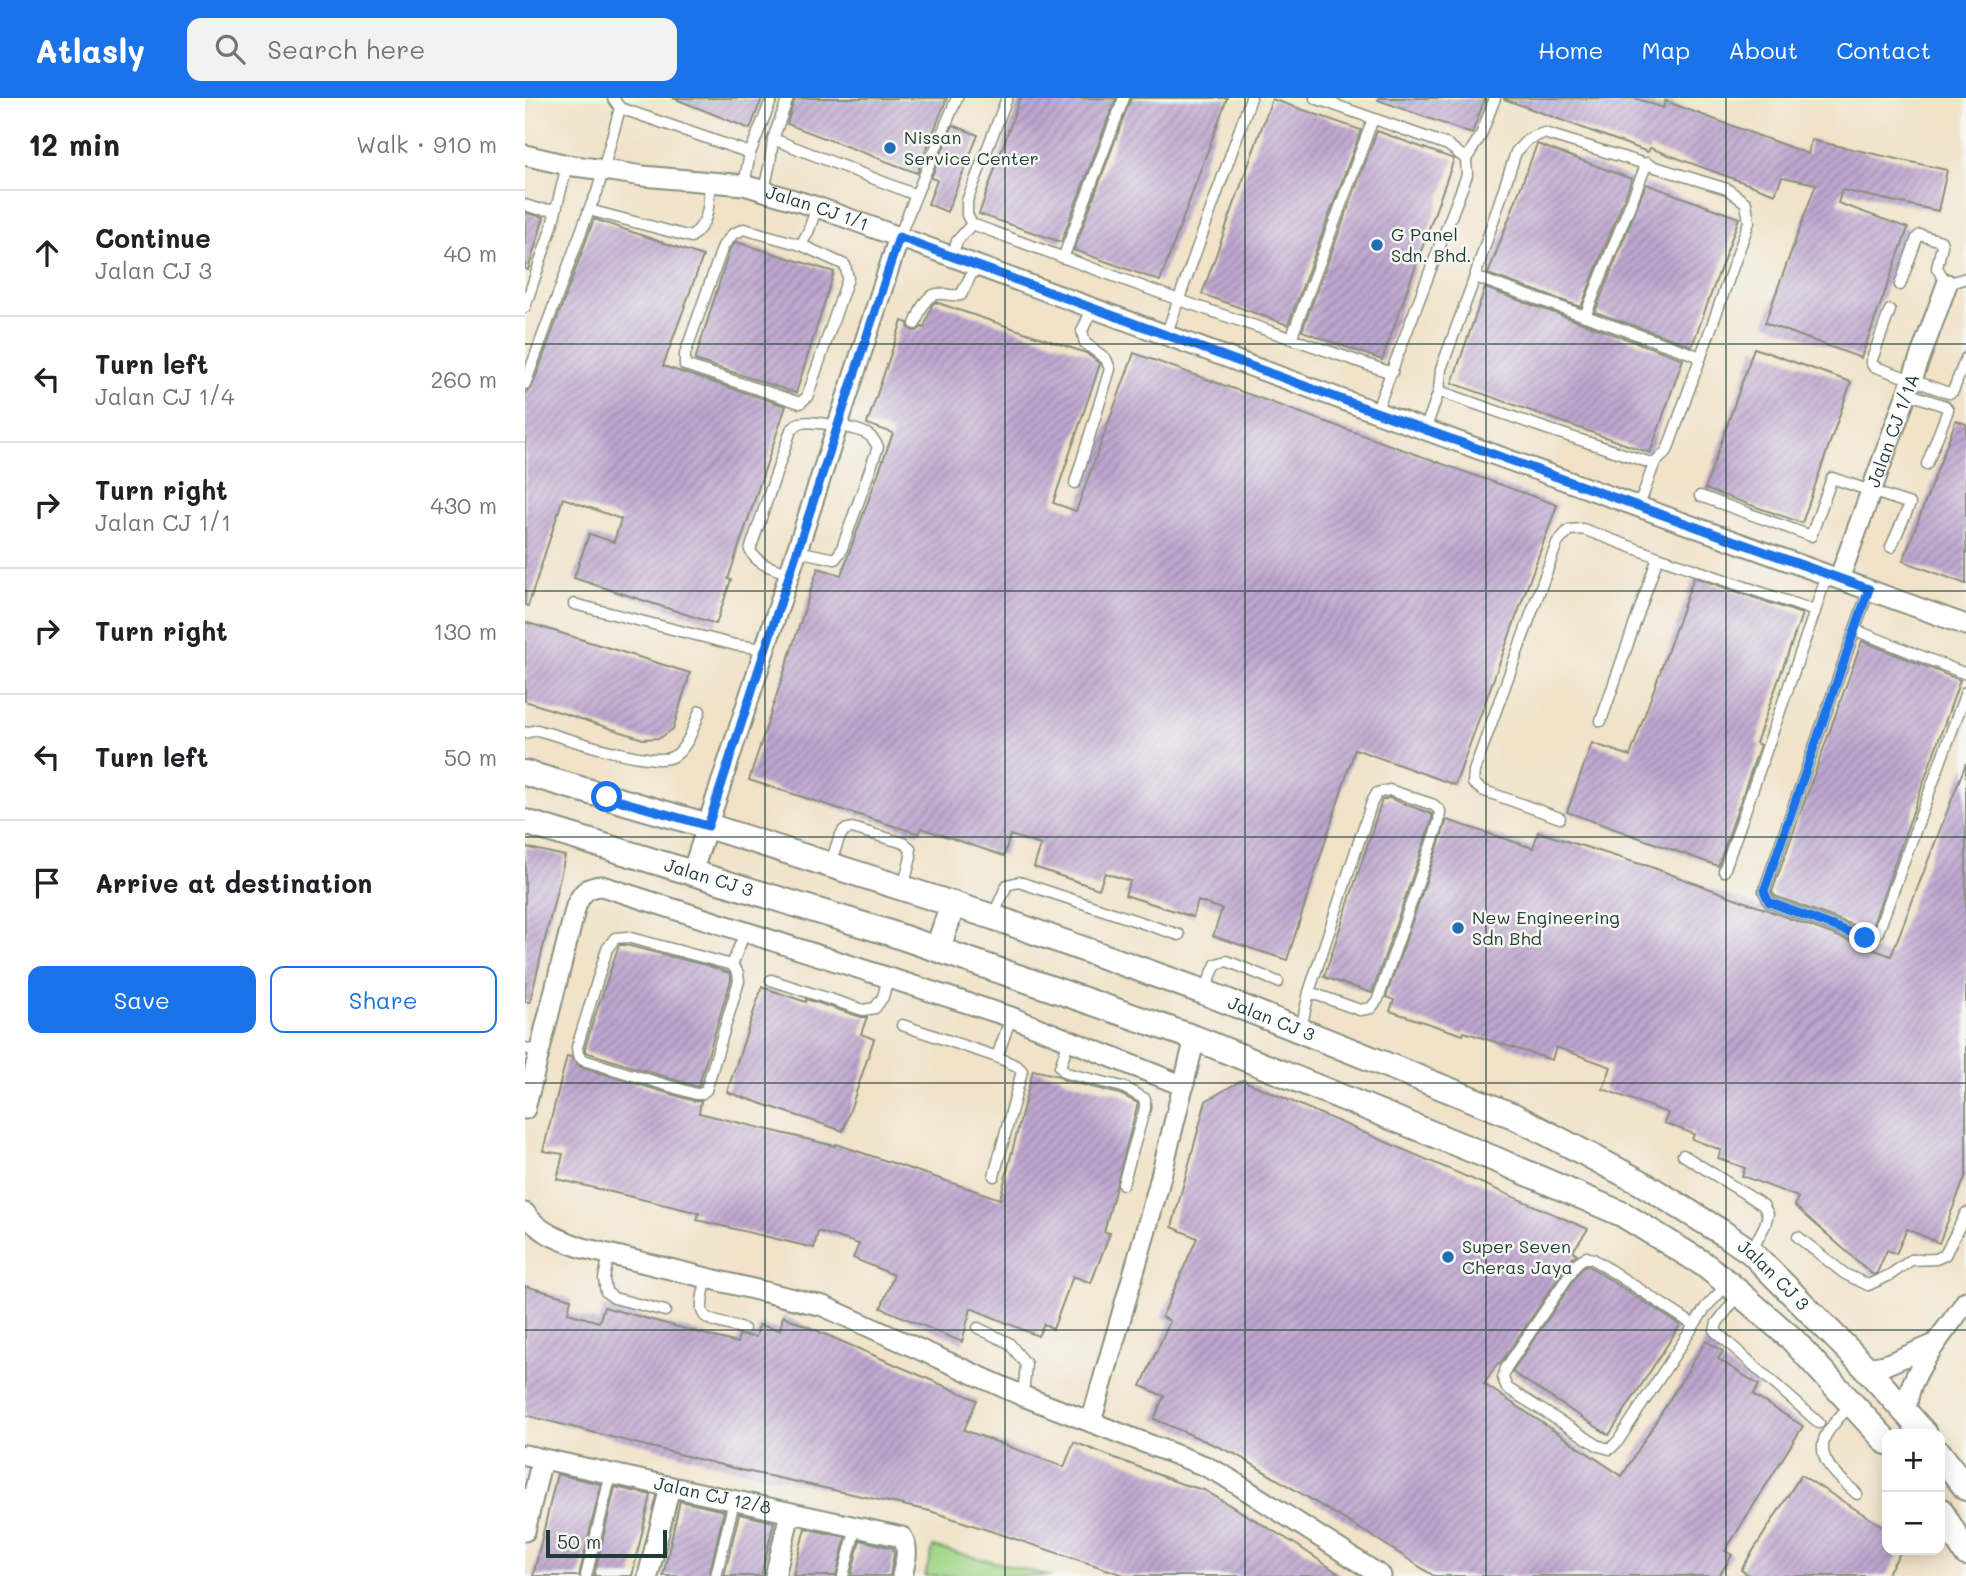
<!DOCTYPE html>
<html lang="en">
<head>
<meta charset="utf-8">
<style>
	:root { --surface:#fff; --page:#f2f2f2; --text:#202124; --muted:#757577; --line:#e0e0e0; --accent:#1a73e8 }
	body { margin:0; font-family:Mali,sans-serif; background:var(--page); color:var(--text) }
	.controls { position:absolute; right:21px; bottom:21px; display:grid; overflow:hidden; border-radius:14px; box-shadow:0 4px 18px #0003 }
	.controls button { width:63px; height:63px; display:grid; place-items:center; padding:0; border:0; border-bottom:2px solid var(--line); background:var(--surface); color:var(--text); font:35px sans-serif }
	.scale { position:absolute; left:21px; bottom:18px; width:121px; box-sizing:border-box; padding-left:7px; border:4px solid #1f3d34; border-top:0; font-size:19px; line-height:24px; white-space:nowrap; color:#1f3d34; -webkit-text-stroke:5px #f6f6f2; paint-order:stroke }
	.stop { position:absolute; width:21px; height:21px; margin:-16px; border:5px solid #1a73e8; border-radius:50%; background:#fff }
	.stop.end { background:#1a73e8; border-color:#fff; box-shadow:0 2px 7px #0008 }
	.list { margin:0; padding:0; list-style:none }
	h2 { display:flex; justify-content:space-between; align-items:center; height:91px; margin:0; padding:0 28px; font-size:30px }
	h2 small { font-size:23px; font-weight:400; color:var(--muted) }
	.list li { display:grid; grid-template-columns:46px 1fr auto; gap:21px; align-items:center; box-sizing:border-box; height:126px; padding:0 28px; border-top:2px solid var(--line) }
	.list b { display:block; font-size:26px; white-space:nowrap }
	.list p { margin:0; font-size:23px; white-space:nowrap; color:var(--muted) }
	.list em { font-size:23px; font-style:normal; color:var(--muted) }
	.actions { display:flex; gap:14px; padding:21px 28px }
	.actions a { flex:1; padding:16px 0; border:2px solid var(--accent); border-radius:14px; text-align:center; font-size:24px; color:var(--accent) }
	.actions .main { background:var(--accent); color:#fff }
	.icon { flex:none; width:38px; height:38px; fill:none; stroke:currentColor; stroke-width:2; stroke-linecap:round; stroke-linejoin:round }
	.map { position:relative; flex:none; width:1441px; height:1478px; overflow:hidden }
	header { display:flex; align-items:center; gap:42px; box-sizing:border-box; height:98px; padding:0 35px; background:var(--accent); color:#fff }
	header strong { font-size:33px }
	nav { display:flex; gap:38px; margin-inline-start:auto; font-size:24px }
	.search { width:490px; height:63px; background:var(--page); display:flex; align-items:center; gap:18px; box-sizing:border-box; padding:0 24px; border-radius:14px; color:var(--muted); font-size:26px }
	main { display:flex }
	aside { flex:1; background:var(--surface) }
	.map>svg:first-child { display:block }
	.pitch { fill:#a1d586; stroke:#60895d; stroke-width:2 }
	.building { fill:url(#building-hatch) }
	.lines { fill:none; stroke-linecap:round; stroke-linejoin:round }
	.service-casing { stroke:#88907e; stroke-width:13 }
	.minor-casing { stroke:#88907e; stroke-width:23 }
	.tertiary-casing { stroke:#88907e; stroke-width:28 }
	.service { stroke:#fff; stroke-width:10 }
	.minor { stroke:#fff; stroke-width:19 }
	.tertiary { stroke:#fff; stroke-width:24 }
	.route { stroke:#1a73e8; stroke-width:9 }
	.grid { fill:none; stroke:#1f3d34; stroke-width:2; stroke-opacity:0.55 }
	.poi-dot { fill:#1f6fb2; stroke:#f6f6f2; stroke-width:2.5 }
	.labels { text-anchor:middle; stroke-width:5; stroke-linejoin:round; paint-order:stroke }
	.poi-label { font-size:18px; fill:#1f3d34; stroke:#f6f6f2; text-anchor:start }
	.street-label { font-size:18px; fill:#1f3d34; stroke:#f6f6f2 }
</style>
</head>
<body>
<header>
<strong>Atlasly</strong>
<div class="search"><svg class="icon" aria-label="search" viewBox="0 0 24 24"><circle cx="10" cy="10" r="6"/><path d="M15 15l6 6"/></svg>Search here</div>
<nav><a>Home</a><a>Map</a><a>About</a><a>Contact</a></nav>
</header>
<main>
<aside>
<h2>12 min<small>Walk · 910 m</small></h2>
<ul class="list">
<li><svg class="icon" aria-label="ahead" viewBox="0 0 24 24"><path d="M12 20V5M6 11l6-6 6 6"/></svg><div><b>Continue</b><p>Jalan CJ 3</p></div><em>40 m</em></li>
<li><svg class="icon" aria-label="left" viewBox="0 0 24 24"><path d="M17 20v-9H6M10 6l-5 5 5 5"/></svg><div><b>Turn left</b><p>Jalan CJ 1/4</p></div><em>260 m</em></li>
<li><svg class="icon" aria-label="right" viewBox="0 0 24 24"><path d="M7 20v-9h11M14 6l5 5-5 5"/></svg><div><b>Turn right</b><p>Jalan CJ 1/1</p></div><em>430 m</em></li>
<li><svg class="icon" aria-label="right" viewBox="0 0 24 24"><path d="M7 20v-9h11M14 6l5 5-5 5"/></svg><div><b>Turn right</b></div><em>130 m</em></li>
<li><svg class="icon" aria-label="left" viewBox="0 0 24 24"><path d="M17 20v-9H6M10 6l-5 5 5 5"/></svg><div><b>Turn left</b></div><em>50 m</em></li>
<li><svg class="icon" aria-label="arrive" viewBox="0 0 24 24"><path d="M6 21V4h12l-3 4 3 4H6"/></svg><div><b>Arrive at destination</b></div></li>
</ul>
<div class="actions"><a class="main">Save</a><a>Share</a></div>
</aside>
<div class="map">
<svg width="1441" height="1478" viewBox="0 0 1441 1478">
	<defs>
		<pattern id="building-hatch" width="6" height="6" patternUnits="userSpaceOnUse" patternTransform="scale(1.75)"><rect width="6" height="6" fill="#bea6cf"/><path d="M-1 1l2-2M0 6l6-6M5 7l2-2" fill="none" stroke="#9a88a9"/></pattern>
	</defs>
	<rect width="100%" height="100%" fill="#f6f6f2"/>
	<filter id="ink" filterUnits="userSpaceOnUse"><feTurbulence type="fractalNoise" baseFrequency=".0143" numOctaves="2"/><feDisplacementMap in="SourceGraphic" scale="14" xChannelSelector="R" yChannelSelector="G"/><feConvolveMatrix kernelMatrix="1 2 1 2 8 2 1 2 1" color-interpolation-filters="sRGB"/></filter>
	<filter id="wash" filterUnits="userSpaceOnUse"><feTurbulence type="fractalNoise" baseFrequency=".00686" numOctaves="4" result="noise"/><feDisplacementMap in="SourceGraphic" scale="28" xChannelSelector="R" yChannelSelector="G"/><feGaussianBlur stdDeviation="1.57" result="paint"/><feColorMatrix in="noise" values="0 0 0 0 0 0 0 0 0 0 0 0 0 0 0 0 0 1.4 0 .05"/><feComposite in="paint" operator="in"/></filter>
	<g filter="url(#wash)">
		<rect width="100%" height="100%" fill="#f1e2c8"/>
		<!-- pitch -->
		<path class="pitch" d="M 408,1449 L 526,1478 L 400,1478 Z"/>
		<g id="blocks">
			<!-- building -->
			<g class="building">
				<path d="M 148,0 L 237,0 L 225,31 Z"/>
				<path d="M 270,0 L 422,0 L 392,75 L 262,26 Z"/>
				<path d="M 495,0 L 591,0 L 536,144 L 454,116 Z"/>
				<path d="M 606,0 L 702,0 L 635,183 L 549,152 Z"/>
				<path d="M 854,0 L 960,0 L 947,36 L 853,2 Z"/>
				<path d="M 980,0 L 1110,0 L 1138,10 L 1140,3 L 1283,56 L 1286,42 L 1422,72 L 1413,113 L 1317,92 L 1313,105 L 1383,130 L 1336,260 L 1240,225 L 1291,86 L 1257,79 L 1250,96 L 1125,50 L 1123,54 L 979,1 Z"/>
				<path d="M 747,1 L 836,32 L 763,227 L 677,196 Z"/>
				<path d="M 428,27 L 453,37 L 422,114 L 403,106 L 412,82 L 406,80 Z"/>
				<path d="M 852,33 L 929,61 L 857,262 L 777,233 Z"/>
				<path d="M 1012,46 L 1107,81 L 1056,209 L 963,176 Z"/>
				<path d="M 1121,86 L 1214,120 L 1167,248 L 1070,214 Z"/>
				<path d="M 0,115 L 19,119 L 3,172 L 0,171 Z"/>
				<path d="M 69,121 L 178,158 L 138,268 L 261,308 L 203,481 L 206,482 L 191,526 L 49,480 L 64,436 L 89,444 L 96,421 L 38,400 L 3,508 L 0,507 L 0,295 L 7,289 Z"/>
				<path d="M 211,144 L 309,174 L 271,295 L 170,262 L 205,151 Z"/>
				<path d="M 960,190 L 1158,261 L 1125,355 L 927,285 Z"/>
				<path d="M 410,204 L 561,255 L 575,266 L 528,405 L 551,413 L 609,255 L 1032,407 L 930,687 L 830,651 L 762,862 L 688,838 L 697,811 L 673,803 L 668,819 L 600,797 L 605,783 L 580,775 L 574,791 L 509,769 L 516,747 L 485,737 L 479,758 L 396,730 L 394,736 L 224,682 L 293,470 L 316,477 L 368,335 L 342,326 L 377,223 L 383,225 L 384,230 L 388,233 L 392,233 L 397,229 L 399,230 L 407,207 Z"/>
				<path d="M 1229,250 L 1326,284 L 1277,425 L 1180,391 Z"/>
				<path d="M 1431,322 L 1441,326 L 1441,486 L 1378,463 Z"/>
				<path d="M 1169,479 L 1277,516 L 1231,645 L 1235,647 L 1193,768 L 1042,714 L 1067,645 L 1105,658 Z"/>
				<path d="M 0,524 L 165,575 L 148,631 L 135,640 L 118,641 L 0,603 Z"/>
				<path d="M 1337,543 L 1435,582 L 1354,809 L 1347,830 L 1344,833 L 1250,798 L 1247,794 Z"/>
				<path d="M 1441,665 L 1441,1077 L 1414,1145 L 1382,1131 L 1371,1156 L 1362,1152 L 1352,1175 L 1348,1177 L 1270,1108 L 1273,1099 L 1217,1078 L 1220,1070 L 1193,1060 L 1196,1052 L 1167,1041 L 1169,1036 L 1139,1025 L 1143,1015 L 1078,991 L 1086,969 L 1031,949 L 1027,962 L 939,934 L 938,937 L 865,913 L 869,902 L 861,899 L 922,722 L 1008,750 L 1013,734 L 1118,767 L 1118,766 L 1366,858 Z"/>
				<path d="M 864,700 L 907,716 L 907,722 L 847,895 L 799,879 L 857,702 Z"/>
				<path d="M 0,749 L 40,758 L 5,904 L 0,904 Z"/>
				<path d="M 94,847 L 101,847 L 184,868 L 204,875 L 206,878 L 206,882 L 173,989 L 60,954 L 60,950 L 67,927 Z"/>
				<path d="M 237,889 L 281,904 L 281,901 L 336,919 L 342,919 L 336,936 L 349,941 L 318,1033 L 202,994 Z"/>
				<path d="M 42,958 L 46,959 L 56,969 L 169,1003 L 176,1003 L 174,1015 L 310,1048 L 311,1046 L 475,1101 L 508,972 L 534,978 L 539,982 L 595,996 L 613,1005 L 579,1134 L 585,1135 L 566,1185 L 548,1178 L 528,1231 L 519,1226 L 513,1238 L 446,1210 L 437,1244 L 356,1210 L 369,1177 L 328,1160 L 334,1146 L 293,1133 L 289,1150 L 172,1122 L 174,1115 L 32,1081 L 38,1056 L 18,1053 Z"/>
				<path d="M 717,982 L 1063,1131 L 1048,1153 L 1052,1156 L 1047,1160 L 975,1266 L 973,1265 L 959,1286 L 1097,1378 L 1181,1243 L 1198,1253 L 1193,1261 L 1234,1287 L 1228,1297 L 1278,1328 L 1200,1453 L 1207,1457 L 1194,1478 L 909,1478 L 855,1443 L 710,1356 L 629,1321 L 639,1298 L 616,1288 L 645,1223 L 637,1219 L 672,1140 L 647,1129 L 681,1003 Z"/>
				<path d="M 1062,1167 L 1155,1227 L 1084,1337 L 987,1274 L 1058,1169 Z"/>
				<path d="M 0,1188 L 46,1201 L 43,1215 L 74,1224 L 79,1209 L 212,1245 L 214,1237 L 231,1239 L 234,1227 L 255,1232 L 258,1218 L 452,1302 L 439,1332 L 539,1369 L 549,1344 L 657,1386 L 679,1392 L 772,1447 L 817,1478 L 602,1478 L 405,1413 L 216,1372 L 0,1317 Z"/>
				<path d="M 32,1376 L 76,1386 L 54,1478 L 8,1478 Z"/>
				<path d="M 1276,1377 L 1362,1431 L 1362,1452 L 1377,1452 L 1361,1478 L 1226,1478 L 1216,1472 Z"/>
				<path d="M 90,1389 L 126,1397 L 107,1478 L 69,1478 Z"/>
				<path d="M 155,1403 L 199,1413 L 184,1478 L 138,1478 Z"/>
				<path d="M 214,1416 L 249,1424 L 236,1478 L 199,1478 Z"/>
				<path d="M 280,1430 L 321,1439 L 311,1478 L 268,1478 Z"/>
				<path d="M 335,1442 L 368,1450 L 369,1457 L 365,1478 L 326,1478 Z"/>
			</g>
		</g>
	</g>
	<g filter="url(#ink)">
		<use href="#blocks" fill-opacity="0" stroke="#88907e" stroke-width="2"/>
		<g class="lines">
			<defs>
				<g id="service">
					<path d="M 88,0 L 95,10 L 72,94 L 64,112 L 166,139 C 186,122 183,108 185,84"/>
					<path d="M 482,0 L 442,103 L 442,117 L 447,126 L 654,202 L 867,275"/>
					<path d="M 790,0 L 923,47 L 941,61"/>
					<path d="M 95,10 L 225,55"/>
					<path d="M 248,41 L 391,97 L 374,139"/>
					<path d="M 219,87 L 225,55 L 247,0"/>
					<path d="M 239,92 L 245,65 L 248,41 L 263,0"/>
					<path d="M 391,97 L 432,0"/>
					<path d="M 0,107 L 13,111 L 30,112"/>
					<path d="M 219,131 L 276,147 L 320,167 L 323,180 L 282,299 L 275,305 L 160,267 L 160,256 L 198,148 L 208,136 Z"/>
					<path d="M 276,147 L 283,134 L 292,109"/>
					<path d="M 427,158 L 432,143 L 447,126"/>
					<path d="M 538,160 L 599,0"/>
					<path d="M 950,179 L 1176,259"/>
					<path d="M 1375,187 L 1392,140 L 1395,137 L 1416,143 L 1417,147 L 1412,170 L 1422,186 L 1441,180"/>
					<path d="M 0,209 L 27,128 L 42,67"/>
					<path d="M 1365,212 L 1346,264 L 1348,268 L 1424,295 L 1428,293 L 1441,260"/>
					<path d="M 1060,218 L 1122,65"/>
					<path d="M 390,226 C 396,212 400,193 419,196 C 425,197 429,198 436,197 L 451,167"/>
					<path d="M 641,237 L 726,0"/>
					<path d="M 766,241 L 848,21"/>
					<path d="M 0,286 L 64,112"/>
					<path d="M 914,293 L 1022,331 L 1129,366"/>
					<path d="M 1382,295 L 1420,308 L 1423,312 L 1402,366"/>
					<path d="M 851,314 L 942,77 L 941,61 L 956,37 L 970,0"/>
					<path d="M 900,332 L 914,293 L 916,271 L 946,190 L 991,54 L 1003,41 L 1019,35 L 1202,91 L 1221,105 L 1224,124 L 1142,353 L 1129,366 L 1114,408"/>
					<path d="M 550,385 L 585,271 L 581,261 L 560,245 L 557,233 L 567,211"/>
					<path d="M 1175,398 L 1286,438 L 1307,380 L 1385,406 L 1366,449"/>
					<path d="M 265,476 C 249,470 233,468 225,452 L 266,332 C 269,330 271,327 275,325 C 286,322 332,330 342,336 C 348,339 350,344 353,349 L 316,453 L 310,461 L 272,453"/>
					<path d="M 1344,491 L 1239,793 L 1244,804 L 1340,840 L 1347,840 L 1353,834 L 1441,594"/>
					<path d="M 49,506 L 210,547 L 240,551"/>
					<path d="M 1330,532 L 1441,576"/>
					<path d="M 1076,623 L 1133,459 L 1290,513 L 1302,476"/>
					<path d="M 0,635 L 12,632 C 39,639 124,669 147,659 C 162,653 169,627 175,613"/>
					<path d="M 1035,720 L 957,692 L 948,685 L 949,673 L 1032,445 L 1044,432 L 1058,431 L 1133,459"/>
					<path d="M 305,767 L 314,740 L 319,732 L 327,730 L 379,745 L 385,750 L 386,759 L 378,790"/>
					<path d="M 1199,773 L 1290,513"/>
					<path d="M 468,818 L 482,787 L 494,784 L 654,837"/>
					<path d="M 207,867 L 102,839 L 90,840 L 82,851 L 52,949 L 53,957 L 58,962 L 171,996 L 176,996 L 181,992 L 214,883 L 213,875 L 207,867 L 220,834"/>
					<path d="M 246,882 L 338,912 L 350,910 L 358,899 L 363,879"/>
					<path d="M 679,894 L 691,866 L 702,863 L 753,884"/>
					<path d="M 377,927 L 472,959 L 486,919"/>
					<path d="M 776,931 L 784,894 L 847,704 L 852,695 L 864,692 L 909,707 L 915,713 L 914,724 L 853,901 L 846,910 L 835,912 L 784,894"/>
					<path d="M 544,942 L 535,969 L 541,975 L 598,989 L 620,1001 L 620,1010 L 598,1086"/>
					<path d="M 0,950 L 13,954"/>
					<path d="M 1158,1057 L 1238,1107 L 1243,1116 L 1240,1127 L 1226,1154"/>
					<path d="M 469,1078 L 497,973 L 492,968 L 472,959"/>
					<path d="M 1273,1139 L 1320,1176 L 1343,1187 L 1365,1177 L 1386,1162 L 1411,1161 L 1420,1157 L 1441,1115"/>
					<path d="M 84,1156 L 79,1181 L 81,1194 L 89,1200 L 140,1213"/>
					<path d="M 182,1180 C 170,1226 177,1219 219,1231"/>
					<path d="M 1215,1195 L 1192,1225 L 1190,1233 L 1294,1325"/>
					<path d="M 1169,1227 L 1068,1161 L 1061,1159 L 1053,1164 L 981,1270 L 978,1280 L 982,1290 L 1074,1348 L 1085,1351 L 1093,1343 L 1181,1209 L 1202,1187"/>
					<path d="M 453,1230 L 484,1245 L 501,1266 L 498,1298"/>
					<path d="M 1325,1307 C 1318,1316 1301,1332 1299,1342 C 1292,1365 1318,1382 1332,1396"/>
					<path d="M 61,1478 L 86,1376"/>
					<path d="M 191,1478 L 209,1403"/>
					<path d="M 318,1478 L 331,1429"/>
				</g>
				<g id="minor">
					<path id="s1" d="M 0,57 L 42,67 L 72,71 L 118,78 L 219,87 L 292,109 L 851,314 L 1441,527"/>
					<path id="s2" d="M 1314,481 L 1422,186"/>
					<path d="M 167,775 L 374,139"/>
					<path d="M 0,1011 L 51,808 C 57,794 62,789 77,788 L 486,919 L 659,988"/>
					<path d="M 0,1115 C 14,1135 36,1142 58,1150 L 298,1208 L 498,1298 L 680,1368 L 698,1377 L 856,1478"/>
					<path d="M 1341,1270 L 1360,1267 L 1410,1246"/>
					<path d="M 1380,1314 C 1383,1303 1384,1291 1389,1282 C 1402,1253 1424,1229 1441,1203"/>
					<path d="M 566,1324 L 633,1090 L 670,940"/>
					<path id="s3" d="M 0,1357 L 377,1439 C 385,1452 380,1464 377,1478"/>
					<path d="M 0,1433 L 17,1361"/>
					<path d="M 123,1478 L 145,1389"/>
					<path d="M 250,1478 L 265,1415"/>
				</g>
				<g id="tertiary">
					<path id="s4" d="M 0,675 L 183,728 L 468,819 L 679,894 L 989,1018 L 1115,1084 L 1198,1135 L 1226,1154 L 1341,1270 L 1400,1336"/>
					<path id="s5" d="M 0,724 L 362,834 L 670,940 L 972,1062 L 1097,1116 L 1177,1165 L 1204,1186 L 1267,1241 L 1362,1344"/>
					<path d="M 413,850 L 428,806"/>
					<path d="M 1415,1356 L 1441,1390"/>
					<path d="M 1415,1412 L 1441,1455"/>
				</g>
			</defs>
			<!-- service casing -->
			<use href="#service" class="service-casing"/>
			<!-- minor casing -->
			<use href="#minor" class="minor-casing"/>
			<!-- tertiary casing -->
			<use href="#tertiary" class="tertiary-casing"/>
			<!-- service -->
			<use href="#service" class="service"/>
			<!-- minor -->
			<use href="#minor" class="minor"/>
			<!-- tertiary -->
			<use href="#tertiary" class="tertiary"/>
		</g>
	</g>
	<g class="lines" filter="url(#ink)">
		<!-- route -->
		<path class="route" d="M 82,699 L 183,728 L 374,139 L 851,314 L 1344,491 L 1239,793 L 1244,804 L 1340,840"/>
	</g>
	<!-- grid -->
	<path class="grid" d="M 240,0 L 240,1478M 480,0 L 480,1478M 720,0 L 720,1478M 961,0 L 961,1478M 1201,0 L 1201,1478M 0,246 L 1441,246M 0,493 L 1441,493M 0,739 L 1441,739M 0,985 L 1441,985M 0,1232 L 1441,1232"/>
	<!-- markers -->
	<g class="poi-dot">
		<circle cx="365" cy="50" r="7"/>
		<circle cx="852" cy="147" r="7"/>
		<circle cx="933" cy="830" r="7"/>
		<circle cx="923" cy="1159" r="7"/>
	</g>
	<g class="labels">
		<!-- poi labels -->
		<g class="poi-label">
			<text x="379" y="46">Nissan<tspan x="379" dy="21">Service Center</tspan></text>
			<text x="866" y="143">G Panel<tspan x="866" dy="21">Sdn. Bhd.</tspan></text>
			<text x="947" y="826">New Engineering<tspan x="947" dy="21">Sdn Bhd</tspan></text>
			<text x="937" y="1155">Super Seven<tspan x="937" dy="21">Cheras Jaya</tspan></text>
		</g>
		<!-- street labels -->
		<g class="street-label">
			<text dy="6" stroke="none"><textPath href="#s1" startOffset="298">Jalan CJ 1/1</textPath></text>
			<text dy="6" stroke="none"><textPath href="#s2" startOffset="158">Jalan CJ 1/1A</textPath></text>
			<text dy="6" stroke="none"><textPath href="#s5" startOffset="192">Jalan CJ 3</textPath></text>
			<text dy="6" stroke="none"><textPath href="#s4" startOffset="786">Jalan CJ 3</textPath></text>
			<text dy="6" stroke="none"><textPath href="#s4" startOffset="1353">Jalan CJ 3</textPath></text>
			<text dy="6" stroke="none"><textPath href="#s3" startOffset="192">Jalan CJ 12/8</textPath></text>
		</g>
	</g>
</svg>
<div class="controls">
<button>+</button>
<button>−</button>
</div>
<div class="scale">50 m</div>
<div class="stop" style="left:82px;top:699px"></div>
<div class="stop end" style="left:1340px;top:840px"></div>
</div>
</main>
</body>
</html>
